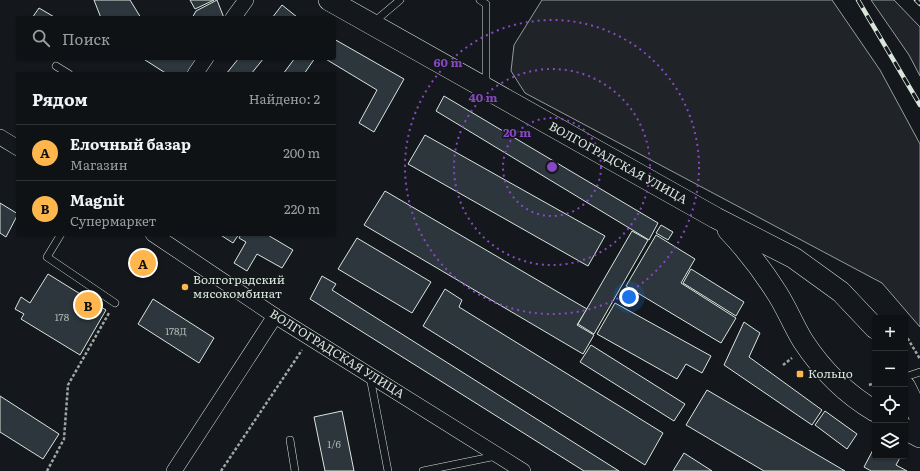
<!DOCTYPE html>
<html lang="ru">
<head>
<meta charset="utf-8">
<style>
	:root { --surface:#0f1215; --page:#181b1e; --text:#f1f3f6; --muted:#9b9ea0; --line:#2f3234; --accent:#ffb74d }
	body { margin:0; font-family:Literata,serif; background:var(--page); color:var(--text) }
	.controls { position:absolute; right:12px; bottom:12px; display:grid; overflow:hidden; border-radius:4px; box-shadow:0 1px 3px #0004 }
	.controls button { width:36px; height:36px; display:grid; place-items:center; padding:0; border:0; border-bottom:1px solid var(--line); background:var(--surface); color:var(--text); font:20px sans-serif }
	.you { position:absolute; left:629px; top:297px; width:14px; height:14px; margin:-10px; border:3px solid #fff; border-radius:50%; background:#1a73e8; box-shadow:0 0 0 6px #1a73e833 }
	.badge { display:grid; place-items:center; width:26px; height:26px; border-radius:50%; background:var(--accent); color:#111; font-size:13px; font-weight:700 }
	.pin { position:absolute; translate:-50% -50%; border:2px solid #fff; box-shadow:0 1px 4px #0006 }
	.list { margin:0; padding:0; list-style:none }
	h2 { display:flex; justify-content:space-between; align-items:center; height:52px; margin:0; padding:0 16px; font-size:17px }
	h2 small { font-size:13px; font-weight:400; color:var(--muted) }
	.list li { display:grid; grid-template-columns:26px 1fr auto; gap:12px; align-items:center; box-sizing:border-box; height:56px; padding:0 16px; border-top:1px solid var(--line) }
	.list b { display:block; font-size:15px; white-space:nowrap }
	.list p { margin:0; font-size:13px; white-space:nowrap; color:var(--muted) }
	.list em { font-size:13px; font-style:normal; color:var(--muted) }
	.icon { flex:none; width:22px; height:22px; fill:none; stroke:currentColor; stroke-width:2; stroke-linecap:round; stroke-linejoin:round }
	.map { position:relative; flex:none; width:920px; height:471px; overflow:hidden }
	.search { position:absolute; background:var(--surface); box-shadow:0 1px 3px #0004; left:16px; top:16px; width:320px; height:44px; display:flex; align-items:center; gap:10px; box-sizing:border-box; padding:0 14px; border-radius:4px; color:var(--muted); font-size:15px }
	.panel { position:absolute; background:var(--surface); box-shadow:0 1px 3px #0004; left:16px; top:72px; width:320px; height:164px; border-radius:4px }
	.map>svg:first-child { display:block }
	.green { fill:#202428; stroke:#939e99 }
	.building { fill:#2c363c; stroke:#d8e6dc }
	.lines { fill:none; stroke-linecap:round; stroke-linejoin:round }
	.lane-casing { stroke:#d8e6dc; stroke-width:8 }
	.street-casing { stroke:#d8e6dc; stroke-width:16 }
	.secondary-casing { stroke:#d8e6dc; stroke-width:22 }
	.path { stroke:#9da8a2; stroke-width:2.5; stroke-dasharray:3 2; stroke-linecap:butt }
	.lane { stroke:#14181c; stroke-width:7 }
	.street { stroke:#14181c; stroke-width:15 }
	.secondary { stroke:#14181c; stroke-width:21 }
	.rail-casing { stroke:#d8e6dc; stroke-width:4.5 }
	.rail { stroke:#14181c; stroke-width:3; stroke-dasharray:9; stroke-linecap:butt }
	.ring { fill:none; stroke:#8948c3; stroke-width:2; stroke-dasharray:2 4 }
	.poi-dot { fill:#ffb74d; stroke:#14181c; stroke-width:1.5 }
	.labels { text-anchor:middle; stroke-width:3; stroke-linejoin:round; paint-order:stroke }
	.number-label { font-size:10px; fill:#adbab4 }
	.street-label { font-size:12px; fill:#d8e6dc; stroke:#14181c }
	.poi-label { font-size:12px; fill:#d8e6dc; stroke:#14181c; text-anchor:start }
	.centre { fill:#8948c3; stroke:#14181c; stroke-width:2 }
	.ring-label { font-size:12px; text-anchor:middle; font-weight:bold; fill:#8948c3; stroke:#14181c; stroke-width:3; stroke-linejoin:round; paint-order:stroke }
</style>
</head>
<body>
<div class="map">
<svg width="920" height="471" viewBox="0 0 920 471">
	<rect width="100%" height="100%" fill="#14181c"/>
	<!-- green -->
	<g class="green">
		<path d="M 542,0 L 832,0 L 880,70 L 920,144 L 920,327 L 882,283 L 525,93 L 511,71 L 514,45 Z"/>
		<path d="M 871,0 L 894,0 L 920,27 L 920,76 L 909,55 Z"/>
	</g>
	<!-- building -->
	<g class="building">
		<path d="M 94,0 L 130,0 L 141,18 L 101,18 Z"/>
		<path d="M 190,0 L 214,0 L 195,9 Z"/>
		<path d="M 217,0 L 224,18 L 192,18 L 196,11 Z"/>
		<path d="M 282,5 L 297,17 L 296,18 L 272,18 Z"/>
		<path d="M 39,8 L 56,18 L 32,18 Z"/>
		<path d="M 334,39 L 404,79 L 374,132 L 359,123 L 377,90 L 324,58 L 334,58 Z"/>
		<path d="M 142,58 L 198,58 L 188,74 L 167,74 Z"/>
		<path d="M 239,58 L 264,58 L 251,74 L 226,74 Z"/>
		<path d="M 295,58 L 315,58 L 304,74 L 283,74 Z"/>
		<path d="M 444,96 L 658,223 L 649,240 L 436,111 Z"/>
		<path d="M 425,135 L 605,236 L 588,266 L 408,164 Z"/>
		<path d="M 385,191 L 587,309 L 577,325 L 594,335 L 583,354 L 364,225 Z"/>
		<path d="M 0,203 L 18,214 L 6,237 L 0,233 Z"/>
		<path d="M 661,225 L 673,232 L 668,240 L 656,233 Z"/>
		<path d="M 632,231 L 648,240 L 594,334 L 578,324 Z"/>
		<path d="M 219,234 L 239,234 L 233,243 Z"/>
		<path d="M 241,234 L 266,234 L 293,250 L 282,268 L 257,254 L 247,271 L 234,263 L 246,242 L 239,238 Z"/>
		<path d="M 656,235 L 695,259 L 681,283 L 736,318 L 721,343 L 626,286 Z"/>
		<path d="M 357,238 L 431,282 L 412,313 L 338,269 Z"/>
		<path d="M 691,269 L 744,302 L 736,316 L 683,283 Z"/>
		<path d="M 48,274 L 106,310 L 80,355 L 21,319 L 24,314 L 15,309 L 21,297 L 30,303 Z"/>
		<path d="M 322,276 L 336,284 L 332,290 L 619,471 L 584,471 L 310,299 Z"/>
		<path d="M 445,289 L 462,300 L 459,307 L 663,433 L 645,465 L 423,326 Z"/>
		<path d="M 153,299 L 214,338 L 199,363 L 138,324 Z"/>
		<path d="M 615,303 L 711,356 L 702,373 L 686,364 L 677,379 L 597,334 Z"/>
		<path d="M 744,322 L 760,333 L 749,357 L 822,410 L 812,425 L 724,365 Z"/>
		<path d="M 591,345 L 685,404 L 674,421 L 580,362 Z"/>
		<path d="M 707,390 L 845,471 L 764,471 L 686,425 Z"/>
		<path d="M 0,396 L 59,434 L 43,459 L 0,432 Z"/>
		<path d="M 342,411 L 354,471 L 325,471 L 314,417 Z"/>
		<path d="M 825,411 L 857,434 L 847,449 L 815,425 Z"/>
		<path d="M 875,446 L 875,456 L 901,456 L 896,465 L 907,471 L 871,471 L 864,467 Z"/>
		<path d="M 684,453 L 712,471 L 673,471 Z"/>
	</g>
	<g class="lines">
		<defs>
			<g id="lane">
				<path d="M 480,0 L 486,4 L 486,85"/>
				<path d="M 374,22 L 400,0"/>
				<path d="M 56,66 L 69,74"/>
				<path d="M 61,234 L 47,257 L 115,303"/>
				<path d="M 370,377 L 388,471"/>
				<path d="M 905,377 L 920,372"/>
				<path d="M 290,440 L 295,471"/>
				<path d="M 423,471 L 496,456"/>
			</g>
			<g id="street">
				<path d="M 233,18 L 246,0"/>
				<path d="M 195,74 L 206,58"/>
				<path d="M 0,137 L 18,148"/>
				<path d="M 153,234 L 275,316 L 523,471"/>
				<path d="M 174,471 L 275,316"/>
			</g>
			<g id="secondary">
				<path d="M 329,0 L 716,218 L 794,258 L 841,292 L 875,328"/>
				<path d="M 728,230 C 746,249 761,268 775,290 C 786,306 793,325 803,341 C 822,370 846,394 875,411"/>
				<path d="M 905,387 L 920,417"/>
				<path d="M 905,429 L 920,437"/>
			</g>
		</defs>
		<!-- lane casing -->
		<use href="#lane" class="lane-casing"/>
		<!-- street casing -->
		<use href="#street" class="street-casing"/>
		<!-- secondary casing -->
		<use href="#secondary" class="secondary-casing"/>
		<!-- path -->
		<g class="path">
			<path d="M 905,334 L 920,359"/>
			<path d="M 783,365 L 792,358"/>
			<path d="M 869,385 L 875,383"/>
			<path d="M 47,471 L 64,439 L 68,385 L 109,313"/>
			<path d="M 221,471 L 302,350"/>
		</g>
		<!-- lane -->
		<use href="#lane" class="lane"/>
		<!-- street -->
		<use href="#street" class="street"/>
		<!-- secondary -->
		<use href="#secondary" class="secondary"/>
		<defs>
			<g id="rail">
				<path d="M 858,0 L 920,105"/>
				<path d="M 916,0 L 920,4"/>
			</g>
		</defs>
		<!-- rail casing -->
		<use href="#rail" class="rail-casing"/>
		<!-- rail -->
		<use href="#rail" class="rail"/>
	</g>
	<!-- distance rings -->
	<g class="ring">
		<circle cx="552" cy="167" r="49"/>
		<circle cx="552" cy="167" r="98"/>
		<circle cx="552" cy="167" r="147"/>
	</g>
	<!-- markers -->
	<g class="poi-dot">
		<circle cx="185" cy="287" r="4"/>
		<rect x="796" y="370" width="8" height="8" rx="2"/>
	</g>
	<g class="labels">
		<!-- number labels -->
		<g class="number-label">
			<text x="62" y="321">178</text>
			<text x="176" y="335">178Д</text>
			<text x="334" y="448">1/6</text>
		</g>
		<!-- street labels -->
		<g class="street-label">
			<text transform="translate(618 163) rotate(29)" y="4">ВОЛГОГРАДСКАЯ УЛИЦА</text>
			<text transform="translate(337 354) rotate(32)" y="4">ВОЛГОГРАДСКАЯ УЛИЦА</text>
		</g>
		<!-- poi labels -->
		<g class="poi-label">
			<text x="193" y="284">Волгоградский<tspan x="193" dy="14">мясокомбинат</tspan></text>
			<text x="808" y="378">Кольцо</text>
		</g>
	</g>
	<circle cx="552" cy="167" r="6" class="centre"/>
	<g class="ring-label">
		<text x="448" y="67">60 m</text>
		<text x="483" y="102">40 m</text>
		<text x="517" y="137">20 m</text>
	</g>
</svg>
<div class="controls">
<button>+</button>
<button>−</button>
<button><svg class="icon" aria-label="locate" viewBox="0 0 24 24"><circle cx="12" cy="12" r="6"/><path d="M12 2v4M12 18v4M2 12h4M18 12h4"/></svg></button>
<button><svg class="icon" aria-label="layers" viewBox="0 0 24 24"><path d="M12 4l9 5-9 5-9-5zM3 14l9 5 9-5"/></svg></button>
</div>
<div class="you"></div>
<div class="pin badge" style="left:143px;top:263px">A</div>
<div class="pin badge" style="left:88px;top:305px">B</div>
<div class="search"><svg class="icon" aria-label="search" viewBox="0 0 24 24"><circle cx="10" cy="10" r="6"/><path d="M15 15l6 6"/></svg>Поиск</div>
<section class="panel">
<h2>Рядом<small>Найдено: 2</small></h2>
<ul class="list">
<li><span class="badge">A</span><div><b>Елочный базар</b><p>Магазин</p></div><em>200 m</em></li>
<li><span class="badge">B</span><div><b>Magnit</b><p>Супермаркет</p></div><em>220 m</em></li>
</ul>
</section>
</div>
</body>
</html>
